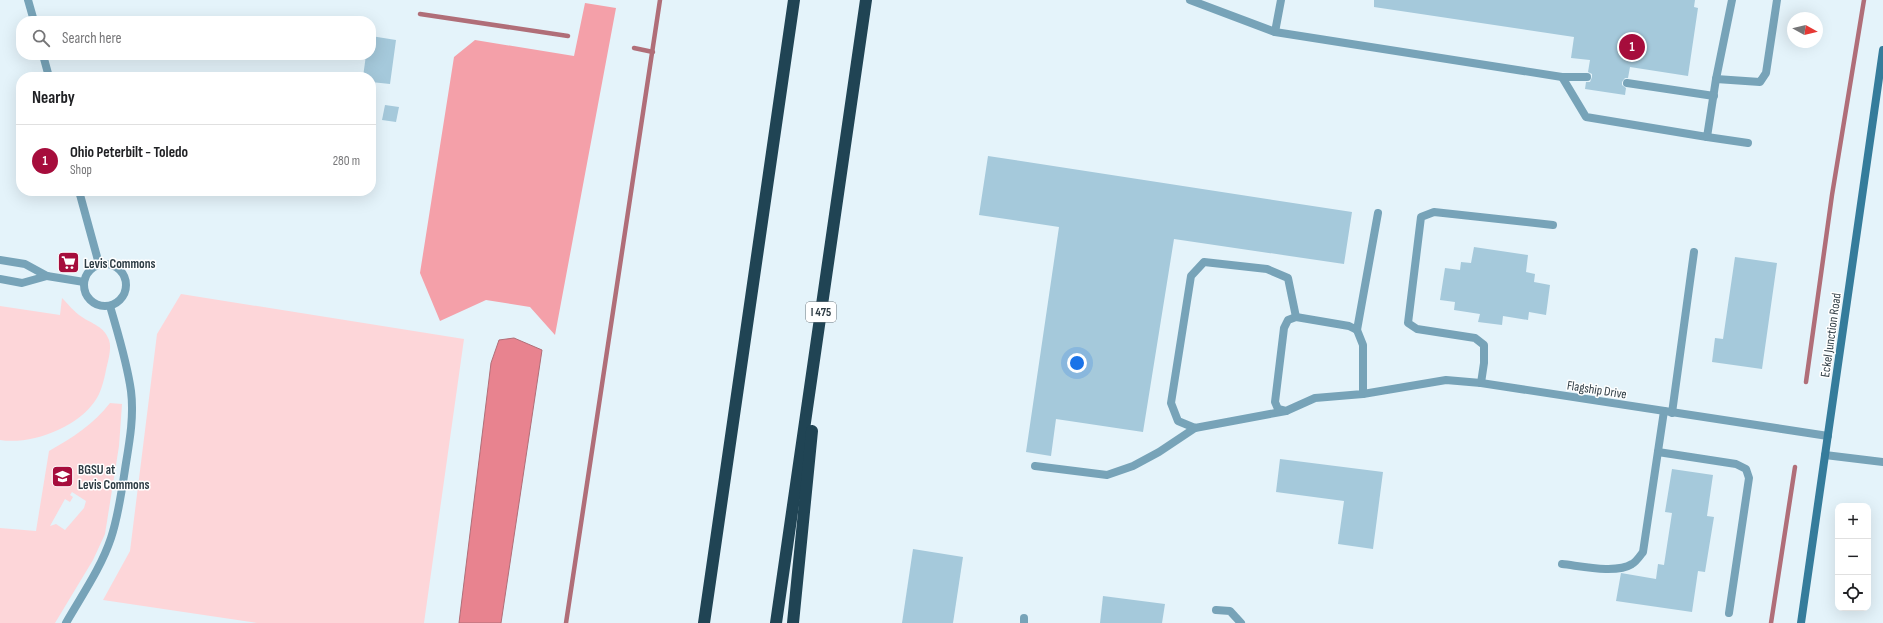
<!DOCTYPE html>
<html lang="en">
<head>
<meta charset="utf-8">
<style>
	:root { --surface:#fff; --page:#f6f6f6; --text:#202124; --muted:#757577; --line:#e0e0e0; --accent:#a60d3c }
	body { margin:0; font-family:"Sofia Sans Condensed",sans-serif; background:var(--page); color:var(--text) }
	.controls { position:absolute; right:12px; bottom:12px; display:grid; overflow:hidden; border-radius:8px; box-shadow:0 4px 16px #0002 }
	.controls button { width:36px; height:36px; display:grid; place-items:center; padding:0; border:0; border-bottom:1px solid var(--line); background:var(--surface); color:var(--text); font:20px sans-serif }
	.compass { position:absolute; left:1787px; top:12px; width:36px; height:36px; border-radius:50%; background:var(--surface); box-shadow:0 4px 16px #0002; rotate:98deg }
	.you { position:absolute; left:1077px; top:363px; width:14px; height:14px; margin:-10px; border:3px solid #fff; border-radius:50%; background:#1a73e8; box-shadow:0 0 0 6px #1a73e833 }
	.badge { display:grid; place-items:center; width:26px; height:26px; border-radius:50%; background:var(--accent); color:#fff; font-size:13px; font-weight:700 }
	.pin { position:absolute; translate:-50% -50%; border:2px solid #fff; box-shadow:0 1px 4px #0006 }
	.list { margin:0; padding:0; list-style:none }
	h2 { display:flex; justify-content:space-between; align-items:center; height:52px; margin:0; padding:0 16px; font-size:17px }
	h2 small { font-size:13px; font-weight:400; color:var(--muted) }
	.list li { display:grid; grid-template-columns:26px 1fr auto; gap:12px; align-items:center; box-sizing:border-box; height:72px; padding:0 16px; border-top:1px solid var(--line) }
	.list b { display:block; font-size:15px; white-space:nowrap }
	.list p { margin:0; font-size:13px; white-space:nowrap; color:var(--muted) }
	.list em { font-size:13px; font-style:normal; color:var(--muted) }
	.icon { flex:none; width:22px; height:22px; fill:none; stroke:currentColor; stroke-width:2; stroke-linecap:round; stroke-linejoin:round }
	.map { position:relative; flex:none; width:1883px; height:623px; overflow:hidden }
	.search { position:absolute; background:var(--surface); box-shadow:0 4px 16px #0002; left:16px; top:16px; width:360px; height:44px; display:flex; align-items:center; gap:10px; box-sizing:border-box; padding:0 14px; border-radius:16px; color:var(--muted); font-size:15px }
	.panel { position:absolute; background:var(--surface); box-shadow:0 4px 16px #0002; left:16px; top:72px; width:360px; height:124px; border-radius:16px }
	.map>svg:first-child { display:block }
	.green { fill:#fdd6d9; fill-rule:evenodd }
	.forest { fill:#f4a0a9 }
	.water { fill:#e8838f; stroke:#b06e78 }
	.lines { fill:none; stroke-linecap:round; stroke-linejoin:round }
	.stream { stroke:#b06e78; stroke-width:4.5 }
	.building { fill:#a5c9db }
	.lane { stroke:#77a3b8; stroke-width:8 }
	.street { stroke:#77a3b8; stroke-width:8 }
	.secondary { stroke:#357c9b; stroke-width:8 }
	.highway { stroke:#204454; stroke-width:12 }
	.labels { text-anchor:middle; stroke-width:3; stroke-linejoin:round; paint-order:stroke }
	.shield { fill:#fff; stroke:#6d767c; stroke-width:1 }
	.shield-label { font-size:12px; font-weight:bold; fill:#2e3c44 }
	.poi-label { font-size:13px; font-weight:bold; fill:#2e3c44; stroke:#fff; text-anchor:start }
	.street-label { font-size:13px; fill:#2e3c44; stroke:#fff }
</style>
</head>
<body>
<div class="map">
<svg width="1883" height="623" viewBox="0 0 1883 623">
	<rect width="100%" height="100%" fill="#e4f3fa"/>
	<!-- green -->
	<g class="green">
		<path d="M 181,294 L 464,339 L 424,623 L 257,623 L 103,600 L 130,551 L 157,334 Z"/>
		<path d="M 62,298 C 68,304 74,312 82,317 C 92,324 104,326 109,340 C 112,348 108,361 106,370 C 104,380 101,393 95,401 C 77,428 31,445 0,440 L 0,306 L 60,315 Z"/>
		<path d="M 110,403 L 122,404 L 119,446 L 105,534 L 93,560 L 55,623 L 0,623 L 0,528 L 36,531 L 49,451 C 72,438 94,424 110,403 ZM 72,492 L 86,501 L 84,508 L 65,530 L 56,524 L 50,526 L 65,499 L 70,502 L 73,497 L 70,495 Z"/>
	</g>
	<!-- forest -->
	<path class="forest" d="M 585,3 L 616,8 L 555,335 L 530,307 L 486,300 L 440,321 L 420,273 L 454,57 L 475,40 L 574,56 Z"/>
	<!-- water -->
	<path class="water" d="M 514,338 L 542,350 L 501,623 L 459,623 L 491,363 L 499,340 Z"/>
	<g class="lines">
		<!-- stream -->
		<g class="stream">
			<path d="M 420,14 L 568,36"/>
			<path d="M 634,48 L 653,52"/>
			<path d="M 1806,382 L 1832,195 L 1864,0"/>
			<path d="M 566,623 L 660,0"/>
			<path d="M 1771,623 L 1795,467"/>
		</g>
	</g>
	<!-- building -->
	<g class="building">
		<path d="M 1374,0 L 1695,0 L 1694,7 L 1698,8 L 1688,76 L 1630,67 L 1628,78 L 1625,78 L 1622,82 L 1622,85 L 1626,88 L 1625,95 L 1585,89 L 1586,82 L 1590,82 L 1592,77 L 1592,74 L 1588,72 L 1590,60 L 1571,58 L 1574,37 L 1374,7 Z"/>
		<path d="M 371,36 L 396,40 L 390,84 L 371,82 L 371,77 L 363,77 L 366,55 L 371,55 Z"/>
		<path d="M 385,105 L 399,107 L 396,122 L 382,120 Z"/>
		<path d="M 988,156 L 1352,212 L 1344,264 L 1174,239 L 1143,432 L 1056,419 L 1051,456 L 1026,452 L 1059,227 L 979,215 Z"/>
		<path d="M 1474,247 L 1528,255 L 1526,272 L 1535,274 L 1534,282 L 1550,285 L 1546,315 L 1529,312 L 1528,320 L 1503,316 L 1502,325 L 1478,322 L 1480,314 L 1454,310 L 1455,302 L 1440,300 L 1445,268 L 1460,270 L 1461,262 L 1471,263 Z"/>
		<path d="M 1735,257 L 1777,263 L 1762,369 L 1712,362 L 1715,338 L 1723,339 Z"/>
		<path d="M 1280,459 L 1383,472 L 1373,549 L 1338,544 L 1344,501 L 1276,492 Z"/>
		<path d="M 1672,469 L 1713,475 L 1707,516 L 1714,517 L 1705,572 L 1698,571 L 1692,612 L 1616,601 L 1621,573 L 1656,579 L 1658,564 L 1664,565 L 1672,513 L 1665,512 Z"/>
		<path d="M 913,549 L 963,557 L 953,623 L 902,623 Z"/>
		<path d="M 1103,596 L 1165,604 L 1162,623 L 1100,623 Z"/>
	</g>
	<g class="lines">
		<!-- lane -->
		<g class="lane">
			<path d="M 1190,0 L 1275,32 L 1562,77 L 1586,117 L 1707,137 L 1716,79 L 1732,0"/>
			<path d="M 1275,32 L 1281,0"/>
			<path d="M 1562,77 L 1587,77"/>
			<path d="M 1716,79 L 1760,82 L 1766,73 L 1777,0"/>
			<path d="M 1627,83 L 1714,96"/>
			<path d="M 1707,137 L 1748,143"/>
			<path d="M 1296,317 L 1349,326 L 1357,330 L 1363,345 L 1363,394 L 1315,398 L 1286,411 L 1278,409 L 1275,402 L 1284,328 L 1288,320 Z"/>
			<path d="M 1357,330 L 1378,213"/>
			<path d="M 1481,383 L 1484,363 L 1484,345 L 1475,338 L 1417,329 L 1408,323 L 1421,217 L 1434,212 L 1553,225"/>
			<path d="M 1286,411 L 1195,428 L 1178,421 L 1171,403 L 1191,276 L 1204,262 L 1267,269 L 1288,278 L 1296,317"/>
			<path d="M 1672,413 L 1694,252"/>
			<path d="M 1658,452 L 1736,464 L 1746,469 L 1749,478 L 1729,613"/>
			<path d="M 1825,455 L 1883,462"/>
			<path d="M 1035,466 L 1107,475 L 1133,466 L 1159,452 L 1195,428"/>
			<path d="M 1562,564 C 1581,566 1616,574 1632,564 C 1636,562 1640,556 1643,552 L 1664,411"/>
			<path d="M 1216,610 L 1230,611 L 1241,623"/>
			<path d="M 1024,623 L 1024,618"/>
		</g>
		<!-- street -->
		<g class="street">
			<path d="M 28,0 L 34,21"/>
			<path d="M 43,55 L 49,77"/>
			<path d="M 79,191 L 99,264"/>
			<path d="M 0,260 L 25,264 L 47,276 L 84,282"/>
			<circle cx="105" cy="285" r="21"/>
			<path d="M 0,279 L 22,283 L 47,276"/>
			<path d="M 1363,394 L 1446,380 L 1481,383 L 1828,436"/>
			<path d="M 66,623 C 82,595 101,568 111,538 C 119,514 122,488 126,463 C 130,439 134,415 131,391 C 127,362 118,334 110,306"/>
		</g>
		<!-- secondary -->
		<path class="secondary" d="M 1801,623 L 1883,50"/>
		<!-- highway -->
		<g class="highway">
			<path d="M 704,623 L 794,0"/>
			<path d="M 776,623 L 866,0"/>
			<path d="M 793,623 L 812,431"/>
		</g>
	</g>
	<!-- icons -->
	<defs>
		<symbol id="supermarket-square" viewBox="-11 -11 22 22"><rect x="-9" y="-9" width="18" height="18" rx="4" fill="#a60d3c" stroke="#fff"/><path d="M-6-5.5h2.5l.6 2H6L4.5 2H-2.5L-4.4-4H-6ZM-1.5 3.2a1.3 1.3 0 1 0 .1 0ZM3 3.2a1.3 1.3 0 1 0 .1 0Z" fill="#fff"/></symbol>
		<symbol id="university-square" viewBox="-11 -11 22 22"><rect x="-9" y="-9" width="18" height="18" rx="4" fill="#a60d3c" stroke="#fff"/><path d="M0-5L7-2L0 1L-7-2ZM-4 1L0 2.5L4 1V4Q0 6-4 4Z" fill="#fff"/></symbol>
	</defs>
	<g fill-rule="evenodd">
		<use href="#supermarket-square" x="56" y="250" width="25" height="25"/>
		<use href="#university-square" x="50" y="464" width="25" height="25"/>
	</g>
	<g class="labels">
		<!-- shield labels -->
		<rect class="shield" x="806" y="302" width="30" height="20" rx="3"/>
		<g class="shield-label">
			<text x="821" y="316">I 475</text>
		</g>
		<!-- poi labels -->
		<g class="poi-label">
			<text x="84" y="268">Levis Commons</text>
			<text x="78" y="474">BGSU at<tspan x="78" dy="15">Levis Commons</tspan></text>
		</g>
		<!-- street labels -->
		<g class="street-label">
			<text transform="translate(1830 335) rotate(-82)" y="5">Eckel Junction Road</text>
			<text transform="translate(1597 389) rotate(9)" y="5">Flagship Drive</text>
		</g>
	</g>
</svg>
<div class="controls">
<button>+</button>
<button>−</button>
<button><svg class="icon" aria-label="locate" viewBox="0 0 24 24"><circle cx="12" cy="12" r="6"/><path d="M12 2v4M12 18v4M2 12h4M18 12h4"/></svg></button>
</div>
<svg class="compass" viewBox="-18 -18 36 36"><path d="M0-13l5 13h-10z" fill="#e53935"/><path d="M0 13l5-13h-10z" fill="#757577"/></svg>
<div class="you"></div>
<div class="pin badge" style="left:1632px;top:47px">1</div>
<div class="search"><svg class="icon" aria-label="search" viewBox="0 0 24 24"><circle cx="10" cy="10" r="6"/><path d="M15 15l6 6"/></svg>Search here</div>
<section class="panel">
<h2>Nearby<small></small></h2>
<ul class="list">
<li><span class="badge">1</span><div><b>Ohio Peterbilt - Toledo</b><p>Shop</p></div><em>280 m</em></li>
</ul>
</section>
</div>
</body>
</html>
